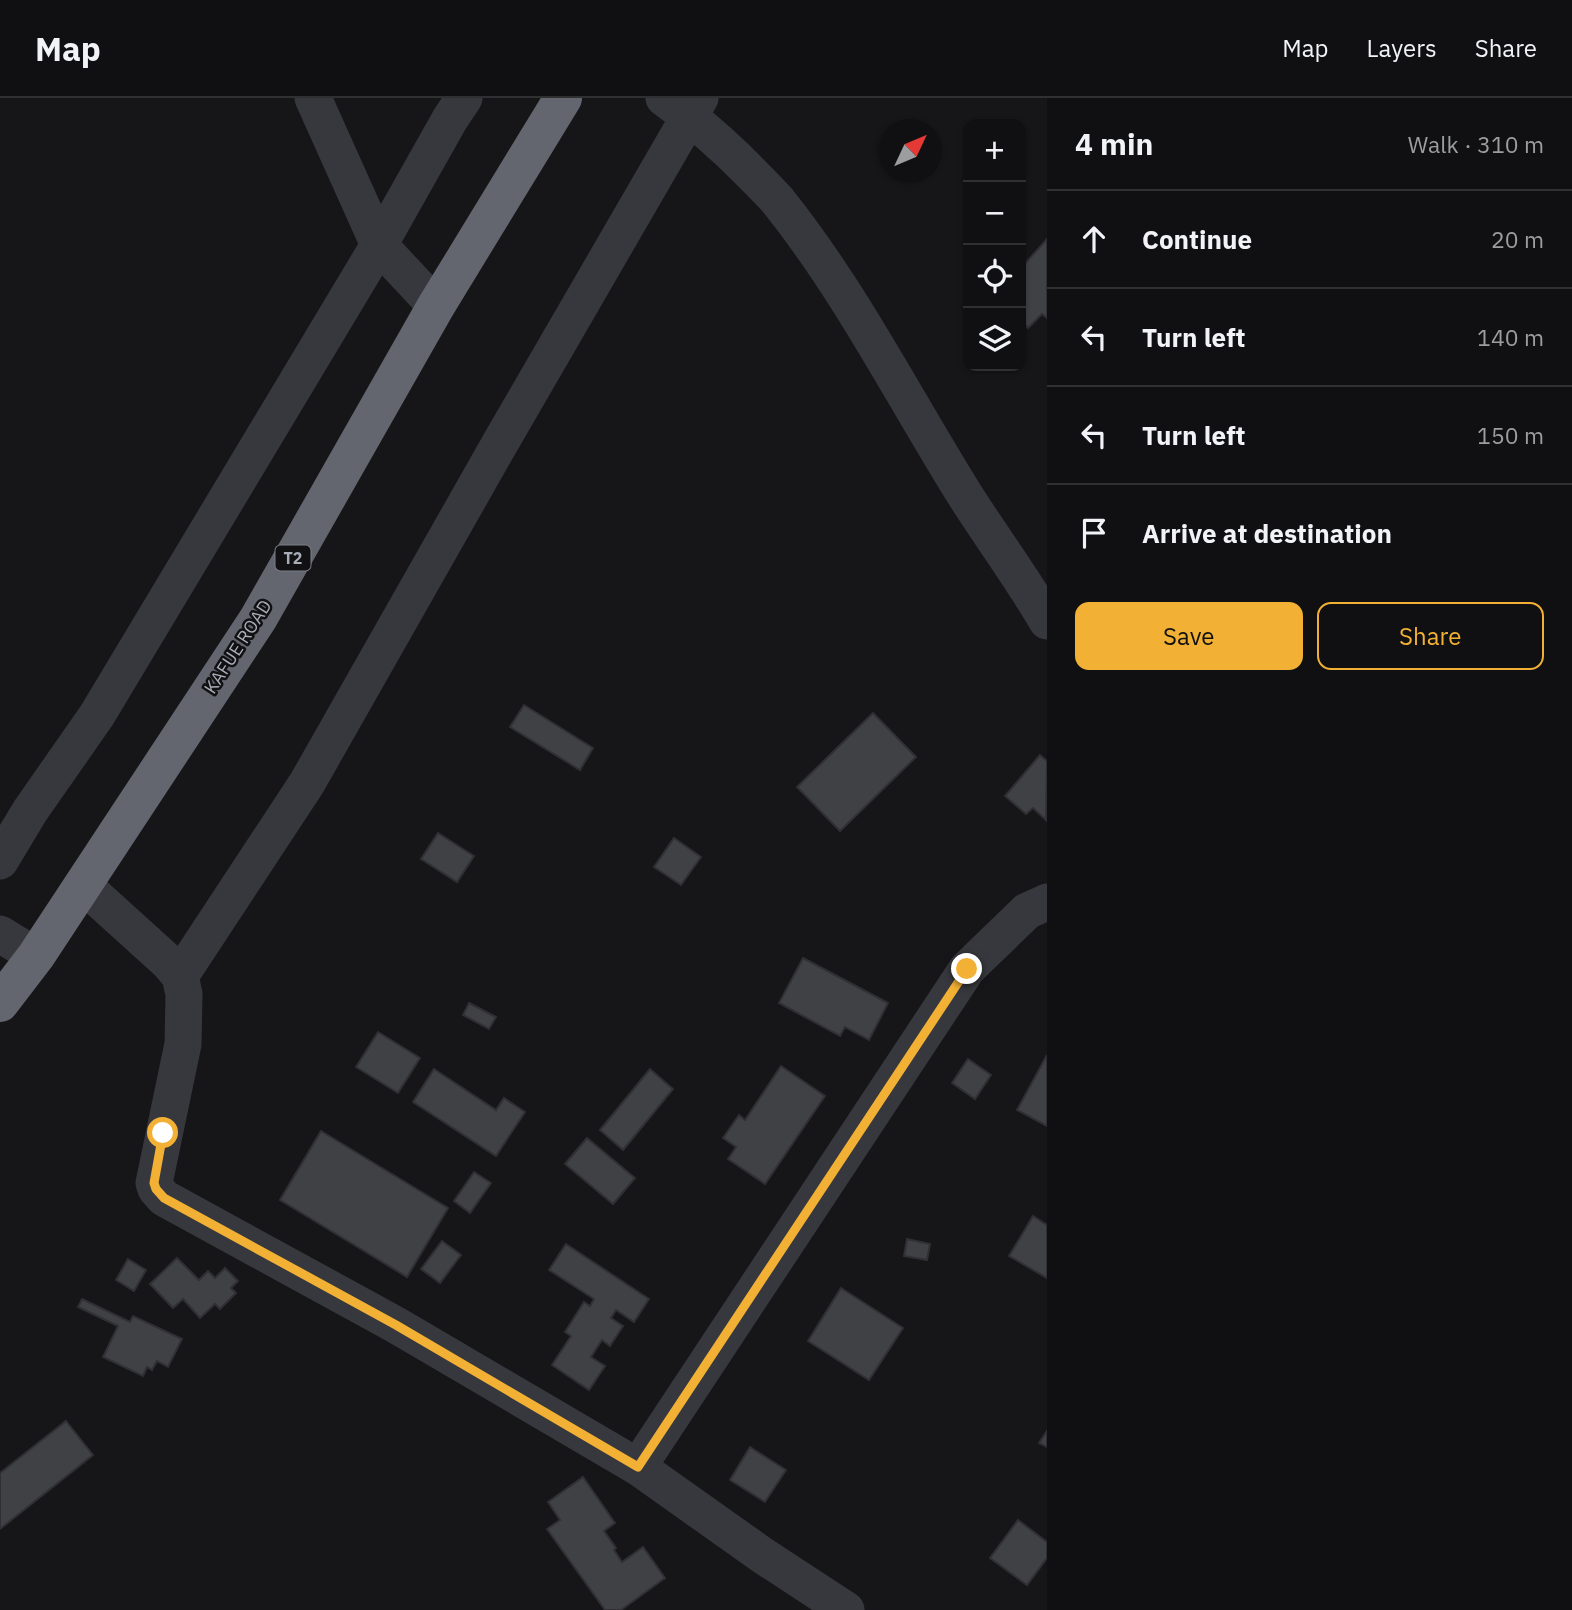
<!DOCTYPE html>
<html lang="en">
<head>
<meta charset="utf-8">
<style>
	:root { --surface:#101012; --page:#19191b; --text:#f1f3f6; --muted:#9c9d9f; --line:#303032; --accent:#f2b134 }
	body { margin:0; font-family:"IBM Plex Sans",sans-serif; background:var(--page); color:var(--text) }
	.controls { position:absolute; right:21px; top:21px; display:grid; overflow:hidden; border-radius:14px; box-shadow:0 2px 5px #0004 }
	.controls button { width:63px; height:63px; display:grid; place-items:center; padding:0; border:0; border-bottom:2px solid var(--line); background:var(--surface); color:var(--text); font:35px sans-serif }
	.compass { position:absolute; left:879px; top:21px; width:63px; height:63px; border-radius:50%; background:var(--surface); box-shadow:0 2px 5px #0004; rotate:46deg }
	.stop { position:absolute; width:21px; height:21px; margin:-16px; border:5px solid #f2b134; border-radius:50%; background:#fff }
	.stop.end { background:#f2b134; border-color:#fff; box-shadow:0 2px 7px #0008 }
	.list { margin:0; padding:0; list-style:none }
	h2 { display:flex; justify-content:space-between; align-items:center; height:91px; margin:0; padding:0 28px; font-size:30px }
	h2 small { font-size:23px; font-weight:400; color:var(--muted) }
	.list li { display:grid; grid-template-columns:46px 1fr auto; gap:21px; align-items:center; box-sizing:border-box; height:98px; padding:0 28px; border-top:2px solid var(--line) }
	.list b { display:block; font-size:26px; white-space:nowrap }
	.list em { font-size:23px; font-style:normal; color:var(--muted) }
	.actions { display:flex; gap:14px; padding:21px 28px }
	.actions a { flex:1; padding:16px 0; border:2px solid var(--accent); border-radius:14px; text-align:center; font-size:24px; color:var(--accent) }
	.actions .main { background:var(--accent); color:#111 }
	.icon { flex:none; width:38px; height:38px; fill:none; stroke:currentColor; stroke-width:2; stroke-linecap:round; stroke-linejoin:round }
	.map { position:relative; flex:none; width:1047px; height:1512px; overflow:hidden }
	header { display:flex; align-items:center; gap:42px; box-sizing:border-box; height:98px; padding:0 35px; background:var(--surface); border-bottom:2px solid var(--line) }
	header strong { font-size:33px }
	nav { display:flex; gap:38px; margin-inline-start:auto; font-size:24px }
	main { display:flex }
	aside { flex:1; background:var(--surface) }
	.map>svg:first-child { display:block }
	.building { fill:#404145; stroke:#303034; stroke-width:2 }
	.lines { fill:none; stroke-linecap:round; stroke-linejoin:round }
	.minor { stroke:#37383d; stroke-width:37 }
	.highway { stroke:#63666e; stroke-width:38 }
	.route { stroke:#f2b134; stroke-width:9 }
	.labels { text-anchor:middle; stroke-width:5; stroke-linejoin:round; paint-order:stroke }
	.shield { fill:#111113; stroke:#7b7e86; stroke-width:2 }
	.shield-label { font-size:16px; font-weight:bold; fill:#a8adb8 }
	.street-label { font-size:18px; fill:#a8adb8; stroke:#111113 }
</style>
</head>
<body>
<header>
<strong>Map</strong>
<nav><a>Map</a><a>Layers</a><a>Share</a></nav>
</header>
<main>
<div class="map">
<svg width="1047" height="1512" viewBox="0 0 1047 1512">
	<rect width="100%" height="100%" fill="#161618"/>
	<!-- building -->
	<g class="building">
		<path d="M 1047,141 L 1047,220 L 1042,216 L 1028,230 L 1021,223 L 1021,170 Z"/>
		<path d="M 524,607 L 593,650 L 580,672 L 510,629 Z"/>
		<path d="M 873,615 L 916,659 L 840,733 L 797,689 Z"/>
		<path d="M 1040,657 L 1047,663 L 1046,722 L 1033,710 L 1026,716 L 1005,698 Z"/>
		<path d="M 438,735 L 474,758 L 457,784 L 421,761 Z"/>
		<path d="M 674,740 L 701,759 L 681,787 L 654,769 Z"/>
		<path d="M 803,860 L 888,905 L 869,942 L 845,929 L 840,938 L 779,905 Z"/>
		<path d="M 469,905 L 496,919 L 489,931 L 463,917 Z"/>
		<path d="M 378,934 L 420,960 L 398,995 L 356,969 Z"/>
		<path d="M 1047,957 L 1047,1028 L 1017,1012 Z"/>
		<path d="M 968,961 L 991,977 L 975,1001 L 952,985 Z"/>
		<path d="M 781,968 L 825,998 L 765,1086 L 728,1061 L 736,1049 L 723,1040 L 739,1017 L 745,1022 Z"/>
		<path d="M 434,971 L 496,1012 L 504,1000 L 525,1014 L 496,1058 L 413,1004 Z"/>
		<path d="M 650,971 L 673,991 L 623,1052 L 600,1032 Z"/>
		<path d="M 321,1033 L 448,1110 L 407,1179 L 280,1102 Z"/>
		<path d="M 587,1040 L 635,1080 L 613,1106 L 565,1066 Z"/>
		<path d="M 474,1074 L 491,1085 L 470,1115 L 454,1103 Z"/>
		<path d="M 1033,1118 L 1047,1127 L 1047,1180 L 1009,1158 Z"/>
		<path d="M 907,1141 L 930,1146 L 927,1162 L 904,1158 Z"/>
		<path d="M 442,1143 L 461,1157 L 440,1185 L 421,1171 Z"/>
		<path d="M 566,1146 L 649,1201 L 634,1224 L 616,1212 L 611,1220 L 623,1228 L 610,1248 L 602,1242 L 591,1259 L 605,1268 L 589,1292 L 552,1267 L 571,1238 L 565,1234 L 584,1204 L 590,1208 L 594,1201 L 549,1172 Z"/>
		<path d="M 177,1160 L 199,1182 L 208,1173 L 215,1180 L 225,1170 L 238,1183 L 231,1190 L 236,1195 L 220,1211 L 215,1206 L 200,1220 L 183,1201 L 173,1210 L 150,1186 Z"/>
		<path d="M 128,1161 L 146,1172 L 134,1193 L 116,1182 Z"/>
		<path d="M 841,1190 L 903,1230 L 869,1282 L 808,1243 Z"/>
		<path d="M 82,1201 L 130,1224 L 133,1218 L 182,1241 L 168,1269 L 157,1263 L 152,1272 L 147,1269 L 143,1278 L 103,1259 L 118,1228 L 78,1209 Z"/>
		<path d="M 66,1323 L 93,1357 L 0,1431 L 0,1375 Z"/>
		<path d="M 1047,1333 L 1047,1349 L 1039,1345 Z"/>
		<path d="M 750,1349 L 786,1372 L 765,1404 L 730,1382 Z"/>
		<path d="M 583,1379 L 615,1425 L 604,1433 L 616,1450 L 614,1452 L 622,1464 L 643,1449 L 665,1480 L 621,1512 L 605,1512 L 547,1431 L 560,1422 L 548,1404 Z"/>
		<path d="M 1018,1422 L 1047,1444 L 1047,1460 L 1027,1487 L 990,1460 Z"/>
	</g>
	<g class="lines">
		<!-- minor -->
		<g class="minor">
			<path d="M 313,0 L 379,147 L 436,208"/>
			<path d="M 664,0 C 696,23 725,48 752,76 C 761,85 770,94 778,103 C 850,193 902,296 963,394 C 990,437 1021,478 1047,523"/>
			<path d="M 0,763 L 30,713 L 97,617 L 379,147 L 450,21 L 464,0"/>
			<path d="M 83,787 L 168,864 L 180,878 L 184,896 L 183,946 L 154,1085 L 156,1091 L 164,1100 L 396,1227 L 638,1369 L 762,1457 L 846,1512"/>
			<path d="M 0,836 L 36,858"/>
			<path d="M 180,878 L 307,685 L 499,347 L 700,0"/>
			<path d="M 638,1369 L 967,871 L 1027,813 L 1047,804"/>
		</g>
		<!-- highway -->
		<path class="highway" d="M 0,905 L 36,858 L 258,521 L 436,208 L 563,0"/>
	</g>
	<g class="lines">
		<!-- route -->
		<path class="route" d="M 163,1035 L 154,1085 L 156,1091 L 164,1100 L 396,1227 L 638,1369 L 967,871"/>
	</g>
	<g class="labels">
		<!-- shield labels -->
		<rect class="shield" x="275.5" y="447.5" width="35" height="25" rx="5"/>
		<g class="shield-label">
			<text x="293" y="466">T2</text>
		</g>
		<!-- street labels -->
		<g class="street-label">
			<text transform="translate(238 549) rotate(-57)" y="6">KAFUE ROAD</text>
		</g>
	</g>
</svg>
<div class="controls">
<button>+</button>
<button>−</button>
<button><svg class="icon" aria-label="locate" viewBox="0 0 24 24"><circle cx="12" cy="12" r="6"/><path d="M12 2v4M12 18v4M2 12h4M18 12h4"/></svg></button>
<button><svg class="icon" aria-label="layers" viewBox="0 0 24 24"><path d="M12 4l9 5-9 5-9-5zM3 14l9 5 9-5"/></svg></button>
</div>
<svg class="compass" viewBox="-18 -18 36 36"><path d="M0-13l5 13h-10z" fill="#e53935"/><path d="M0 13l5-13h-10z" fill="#9c9d9f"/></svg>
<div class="stop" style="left:163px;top:1035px"></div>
<div class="stop end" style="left:967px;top:871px"></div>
</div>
<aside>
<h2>4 min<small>Walk · 310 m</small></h2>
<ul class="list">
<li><svg class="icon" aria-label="ahead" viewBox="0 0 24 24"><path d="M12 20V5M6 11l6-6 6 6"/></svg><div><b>Continue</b></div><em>20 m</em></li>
<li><svg class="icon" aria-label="left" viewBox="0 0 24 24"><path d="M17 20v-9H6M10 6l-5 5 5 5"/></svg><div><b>Turn left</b></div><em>140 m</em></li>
<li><svg class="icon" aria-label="left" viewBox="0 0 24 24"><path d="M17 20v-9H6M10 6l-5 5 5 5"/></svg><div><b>Turn left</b></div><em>150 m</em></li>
<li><svg class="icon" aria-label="arrive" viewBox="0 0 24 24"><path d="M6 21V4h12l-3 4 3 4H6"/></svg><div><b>Arrive at destination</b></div></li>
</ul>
<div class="actions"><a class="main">Save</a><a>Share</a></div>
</aside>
</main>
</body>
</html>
